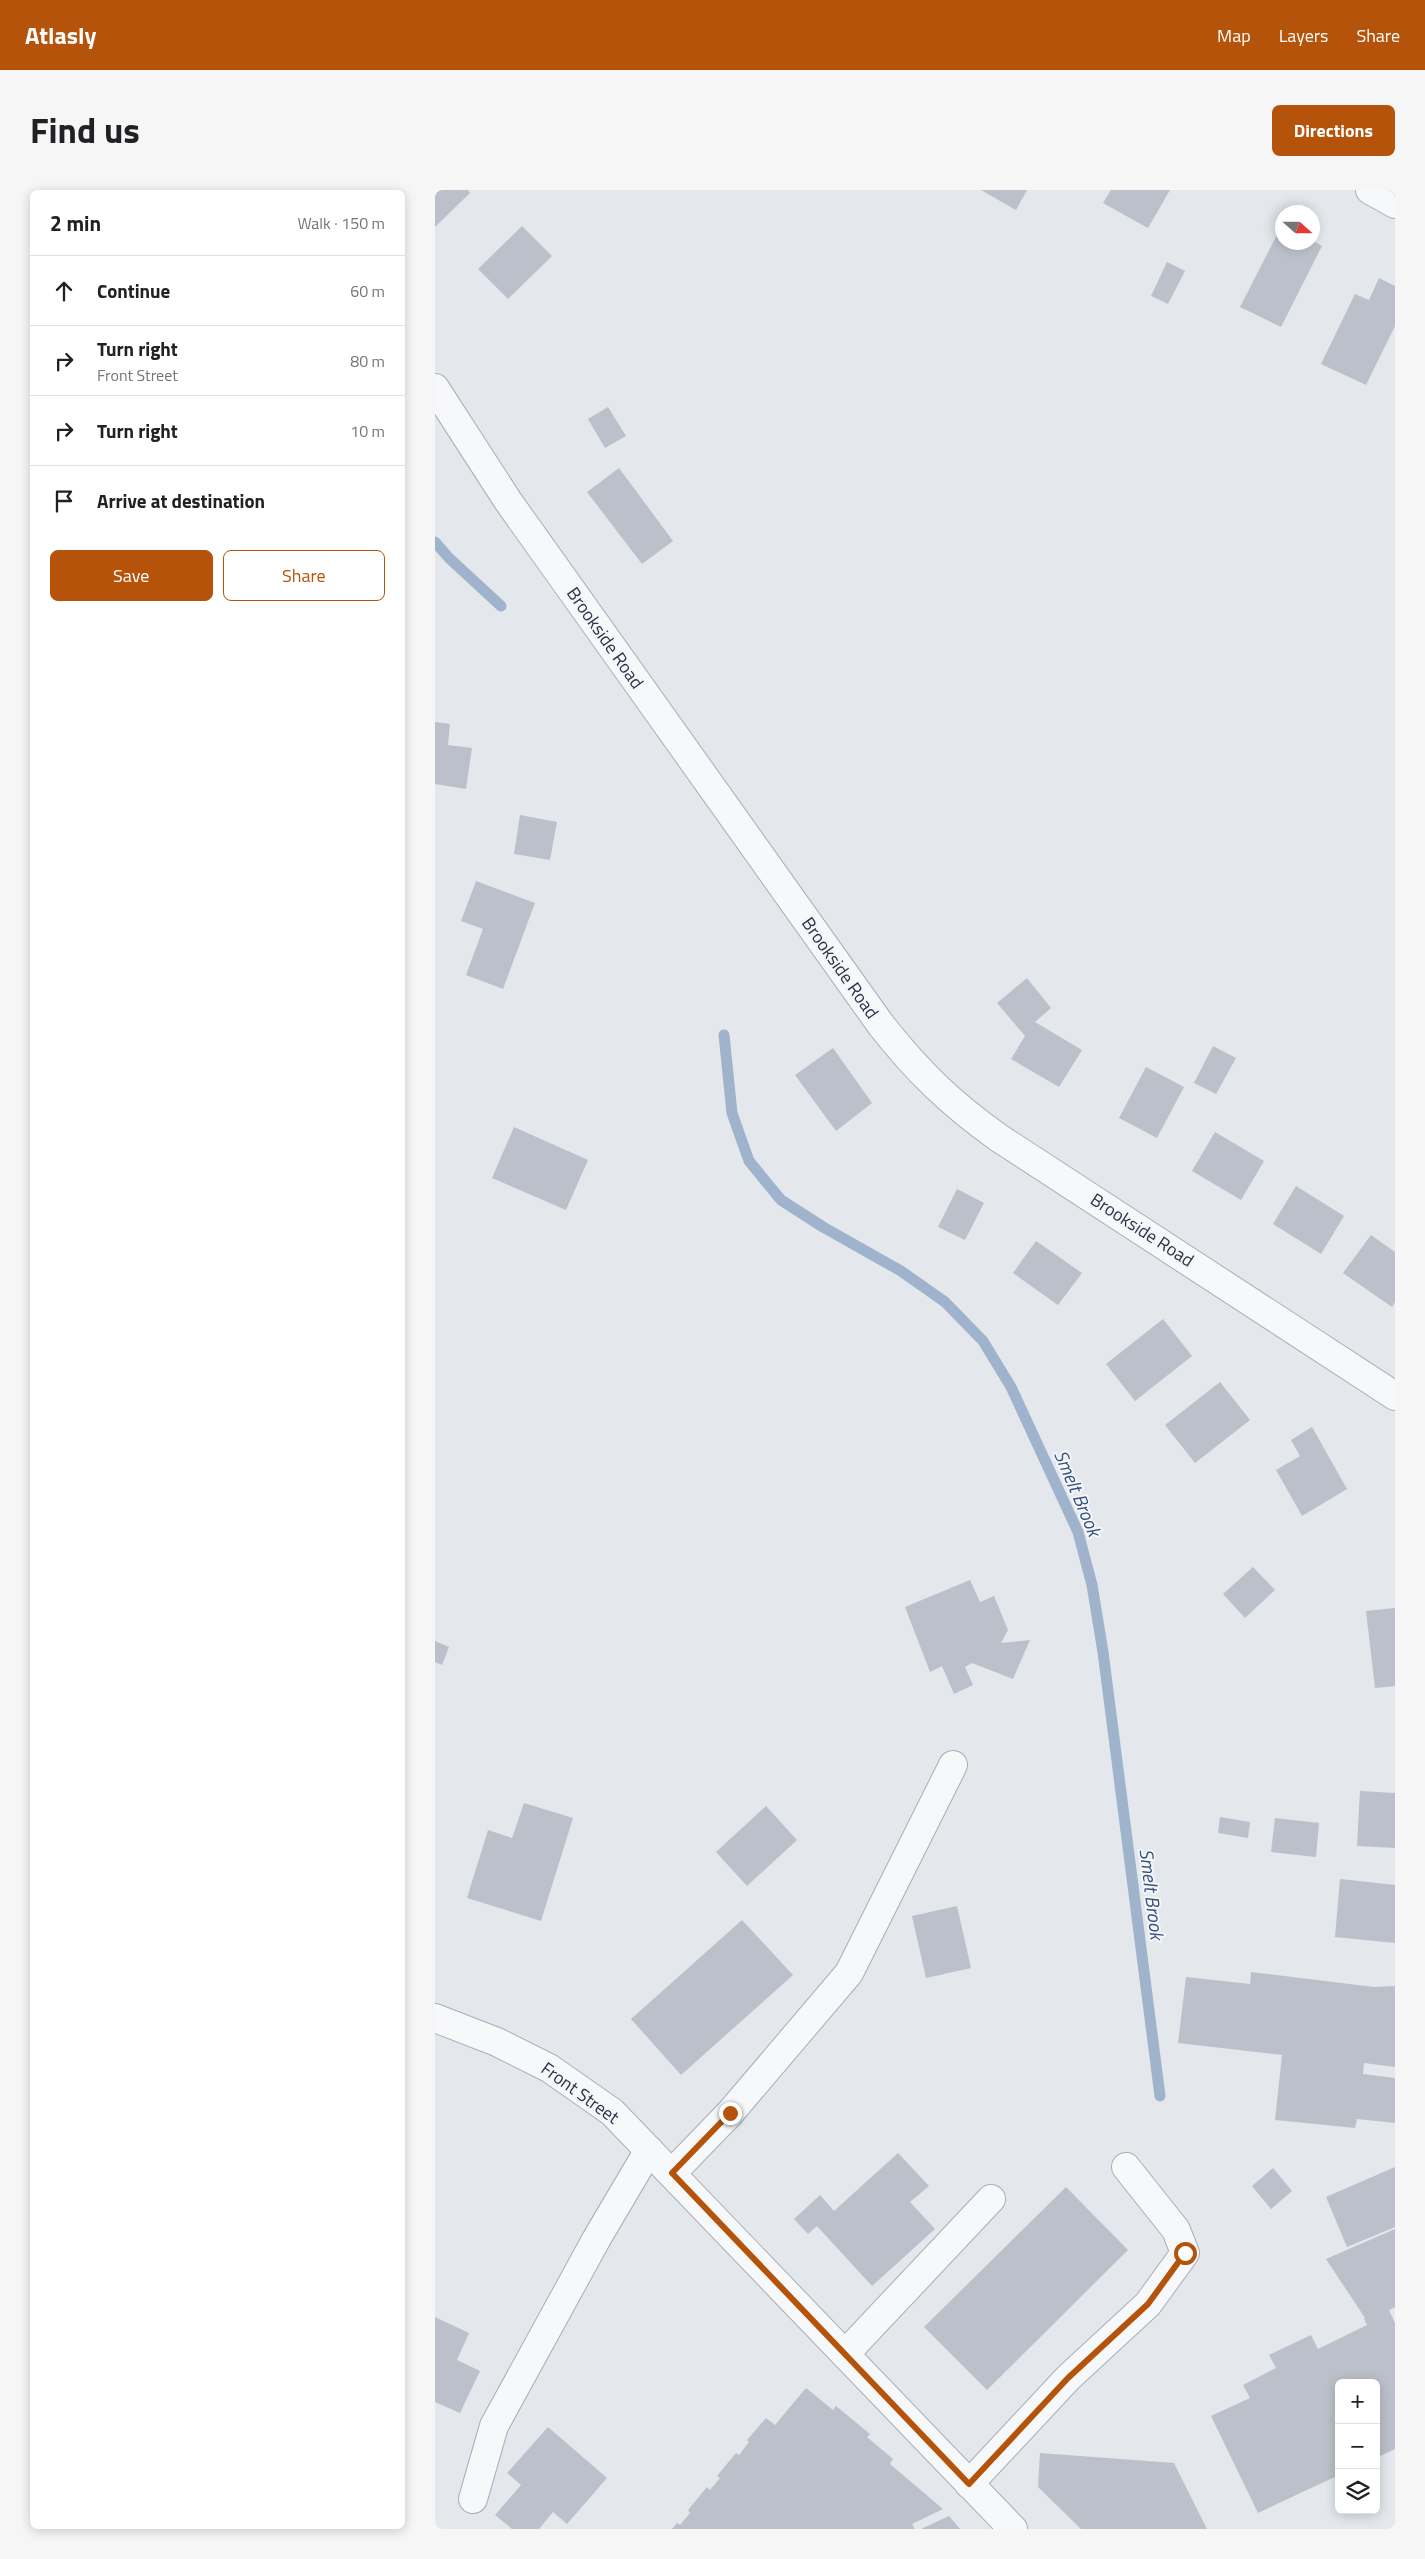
<!DOCTYPE html>
<html lang="en">
<head>
<meta charset="utf-8">
<style>
	:root { --surface:#fff; --page:#f6f6f6; --text:#202124; --muted:#757577; --line:#e0e0e0; --accent:#b45309 }
	body { margin:0; font-family:"Titillium Web",sans-serif; background:var(--page); color:var(--text) }
	.controls { position:absolute; right:15px; bottom:15px; display:grid; overflow:hidden; border-radius:8px; box-shadow:0 2px 12px #0003 }
	.controls button { width:45px; height:45px; display:grid; place-items:center; padding:0; border:0; border-bottom:1px solid var(--line); background:var(--surface); color:var(--text); font:25px sans-serif }
	.compass { position:absolute; left:840px; top:15px; width:45px; height:45px; border-radius:50%; background:var(--surface); box-shadow:0 2px 12px #0003; rotate:111deg }
	.stop { position:absolute; width:15px; height:15px; margin:-11px; border:4px solid #b45309; border-radius:50%; background:#fff }
	.stop.end { background:#b45309; border-color:#fff; box-shadow:0 1px 5px #0008 }
	.list { margin:0; padding:0; list-style:none }
	h2 { display:flex; justify-content:space-between; align-items:center; height:65px; margin:0; padding:0 20px; font-size:21px }
	h2 small { font-size:16px; font-weight:400; color:var(--muted) }
	.list li { display:grid; grid-template-columns:32px 1fr auto; gap:15px; align-items:center; box-sizing:border-box; height:70px; padding:0 20px; border-top:1px solid var(--line) }
	.list b { display:block; font-size:19px; white-space:nowrap }
	.list p { margin:0; font-size:16px; white-space:nowrap; color:var(--muted) }
	.list em { font-size:16px; font-style:normal; color:var(--muted) }
	.actions { display:flex; gap:10px; padding:15px 20px }
	.actions a { flex:1; padding:11px 0; border:1px solid var(--accent); border-radius:8px; text-align:center; font-size:18px; color:var(--accent) }
	.actions .main { background:var(--accent); color:#fff }
	.icon { flex:none; width:28px; height:28px; fill:none; stroke:currentColor; stroke-width:2; stroke-linecap:round; stroke-linejoin:round }
	.map { position:relative; flex:none; width:960px; height:2339px; overflow:hidden; border-radius:8px }
	header { display:flex; align-items:center; gap:30px; box-sizing:border-box; height:70px; padding:0 25px; background:var(--accent); color:#fff }
	header strong { font-size:24px }
	nav { display:flex; gap:28px; margin-inline-start:auto; font-size:18px }
	.intro { display:flex; align-items:center; justify-content:space-between; box-sizing:border-box; height:120px; padding:0 30px }
	h1 { margin:0; font-size:35px }
	.button { padding:12px 22px; border-radius:8px; background:var(--accent); color:#fff; font-size:18px; font-weight:700 }
	main { display:flex; gap:30px; padding:0 30px }
	aside { flex:1; background:var(--surface); border-radius:8px; box-shadow:0 2px 12px #0003 }
	.map>svg:first-child { display:block }
	.lines { fill:none; stroke-linecap:round; stroke-linejoin:round }
	.stream { stroke:#9fb4cc; stroke-width:11 }
	.building { fill:#bbc0ca }
	.minor-casing { stroke:#a9aeb7; stroke-width:30 }
	.minor { stroke:#f7f8fa; stroke-width:28 }
	.route { stroke:#b45309; stroke-width:6 }
	.labels { text-anchor:middle; stroke-width:4; stroke-linejoin:round; paint-order:stroke }
	.street-label { font-size:18px; fill:#2b3445; stroke:#f4f6f9 }
	.water-label { font-size:19px; font-style:italic; fill:#34527a; stroke:#f4f6f9 }
</style>
</head>
<body>
<header>
<strong>Atlasly</strong>
<nav><a>Map</a><a>Layers</a><a>Share</a></nav>
</header>
<div class="intro"><h1>Find us</h1><a class="button">Directions</a></div>
<main>
<aside>
<h2>2 min<small>Walk · 150 m</small></h2>
<ul class="list">
<li><svg class="icon" aria-label="ahead" viewBox="0 0 24 24"><path d="M12 20V5M6 11l6-6 6 6"/></svg><div><b>Continue</b></div><em>60 m</em></li>
<li><svg class="icon" aria-label="right" viewBox="0 0 24 24"><path d="M7 20v-9h11M14 6l5 5-5 5"/></svg><div><b>Turn right</b><p>Front Street</p></div><em>80 m</em></li>
<li><svg class="icon" aria-label="right" viewBox="0 0 24 24"><path d="M7 20v-9h11M14 6l5 5-5 5"/></svg><div><b>Turn right</b></div><em>10 m</em></li>
<li><svg class="icon" aria-label="arrive" viewBox="0 0 24 24"><path d="M6 21V4h12l-3 4 3 4H6"/></svg><div><b>Arrive at destination</b></div></li>
</ul>
<div class="actions"><a class="main">Save</a><a>Share</a></div>
</aside>
<div class="map">
<svg width="960" height="2339" viewBox="0 0 960 2339">
	<rect width="100%" height="100%" fill="#e4e7ec"/>
	<g class="lines">
		<!-- stream -->
		<g class="stream">
			<path d="M 0,352 L 14,368 L 66,416"/>
			<path d="M 289,845 L 297,923 L 314,971 L 346,1010 L 388,1037 L 466,1081 L 510,1112 L 548,1151 L 576,1197 L 643,1342 L 657,1395 L 668,1462 L 725,1906"/>
		</g>
	</g>
	<!-- building -->
	<g class="building">
		<path d="M 0,0 L 33,0 L 35,3 L 0,37 Z"/>
		<path d="M 546,0 L 592,0 L 581,20 Z"/>
		<path d="M 676,0 L 735,0 L 713,38 L 668,13 Z"/>
		<path d="M 848,33 L 848,52 L 878,51 L 887,56 L 846,137 L 805,117 Z"/>
		<path d="M 87,36 L 117,66 L 73,109 L 43,79 Z"/>
		<path d="M 732,72 L 750,81 L 733,114 L 716,106 Z"/>
		<path d="M 944,88 L 960,96 L 960,136 L 931,195 L 886,174 L 920,104 L 934,110 Z"/>
		<path d="M 173,217 L 191,246 L 170,258 L 153,229 Z"/>
		<path d="M 184,278 L 238,351 L 207,374 L 152,302 Z"/>
		<path d="M 0,532 L 15,534 L 13,555 L 37,558 L 31,599 L 0,594 Z"/>
		<path d="M 85,625 L 122,632 L 115,670 L 79,664 Z"/>
		<path d="M 41,691 L 100,713 L 68,799 L 31,785 L 48,739 L 26,731 Z"/>
		<path d="M 592,788 L 616,818 L 600,832 L 647,860 L 624,897 L 576,869 L 590,846 L 562,813 Z"/>
		<path d="M 778,856 L 801,868 L 781,904 L 759,893 Z"/>
		<path d="M 398,858 L 437,913 L 401,941 L 360,885 Z"/>
		<path d="M 711,877 L 749,897 L 722,948 L 684,928 Z"/>
		<path d="M 79,937 L 153,970 L 131,1020 L 57,988 Z"/>
		<path d="M 780,942 L 829,971 L 806,1010 L 757,981 Z"/>
		<path d="M 861,996 L 909,1026 L 886,1064 L 838,1034 Z"/>
		<path d="M 522,999 L 549,1013 L 530,1050 L 503,1037 Z"/>
		<path d="M 936,1045 L 960,1062 L 960,1112 L 957,1117 L 908,1083 Z"/>
		<path d="M 601,1051 L 647,1083 L 623,1115 L 578,1083 Z"/>
		<path d="M 728,1129 L 757,1166 L 700,1211 L 671,1174 Z"/>
		<path d="M 785,1192 L 815,1230 L 760,1273 L 730,1235 Z"/>
		<path d="M 877,1237 L 912,1299 L 867,1326 L 841,1280 L 865,1266 L 856,1250 Z"/>
		<path d="M 818,1377 L 840,1400 L 810,1428 L 788,1404 Z"/>
		<path d="M 535,1390 L 545,1412 L 559,1406 L 573,1440 L 566,1453 L 595,1450 L 578,1489 L 537,1473 L 530,1477 L 538,1495 L 519,1504 L 507,1476 L 495,1482 L 470,1417 Z"/>
		<path d="M 960,1418 L 960,1496 L 940,1498 L 931,1421 Z"/>
		<path d="M 0,1451 L 14,1457 L 7,1475 L 0,1472 Z"/>
		<path d="M 925,1601 L 960,1603 L 960,1658 L 922,1656 Z"/>
		<path d="M 89,1613 L 138,1628 L 106,1731 L 32,1708 L 53,1640 L 77,1648 Z"/>
		<path d="M 331,1616 L 362,1650 L 312,1696 L 281,1662 Z"/>
		<path d="M 785,1627 L 815,1632 L 813,1648 L 783,1643 Z"/>
		<path d="M 840,1628 L 884,1633 L 881,1667 L 836,1662 Z"/>
		<path d="M 905,1689 L 960,1695 L 960,1753 L 900,1747 Z"/>
		<path d="M 522,1716 L 536,1778 L 491,1788 L 477,1726 Z"/>
		<path d="M 307,1730 L 358,1785 L 246,1885 L 196,1829 Z"/>
		<path d="M 816,1782 L 939,1797 L 960,1796 L 960,1877 L 929,1873 L 928,1884 L 960,1888 L 960,1933 L 922,1929 L 920,1938 L 840,1930 L 847,1865 L 743,1853 L 751,1787 L 815,1794 Z"/>
		<path d="M 463,1963 L 494,1996 L 475,2012 L 500,2039 L 437,2096 L 382,2036 L 373,2044 L 359,2029 L 385,2005 L 399,2021 Z"/>
		<path d="M 960,1977 L 960,2037 L 912,2057 L 891,2007 Z"/>
		<path d="M 838,1978 L 857,2001 L 836,2019 L 817,1996 Z"/>
		<path d="M 631,1997 L 693,2060 L 552,2200 L 489,2137 Z"/>
		<path d="M 960,2039 L 960,2117 L 954,2120 L 960,2133 L 960,2259 L 941,2268 L 941,2193 L 904,2193 L 904,2285 L 823,2323 L 776,2226 L 815,2208 L 808,2195 L 841,2178 L 834,2165 L 876,2145 L 883,2159 L 932,2135 L 929,2129 L 930,2128 L 891,2069 Z"/>
		<path d="M 0,2127 L 34,2143 L 22,2170 L 45,2181 L 25,2223 L 0,2212 Z"/>
		<path d="M 371,2198 L 398,2220 L 401,2216 L 435,2244 L 432,2247 L 458,2269 L 455,2274 L 508,2319 L 477,2334 L 480,2339 L 237,2339 L 242,2333 L 245,2335 L 255,2323 L 253,2320 L 272,2297 L 275,2300 L 285,2288 L 282,2286 L 301,2263 L 304,2265 L 314,2252 L 312,2250 L 331,2228 L 340,2235 Z"/>
		<path d="M 113,2237 L 172,2288 L 132,2334 L 118,2322 L 104,2339 L 77,2339 L 60,2325 L 86,2295 L 72,2283 Z"/>
		<path d="M 605,2263 L 739,2273 L 772,2339 L 646,2339 L 603,2297 Z"/>
		<path d="M 514,2326 L 525,2339 L 486,2339 Z"/>
	</g>
	<g class="lines">
		<defs>
			<g id="minor">
				<path d="M 935,0 L 960,14"/>
				<path d="M 0,198 L 73,311 L 446,835 C 483,882 515,913 564,948 L 960,1206"/>
				<path d="M 0,1828 L 62,1852 L 114,1878 L 177,1922 L 578,2339"/>
				<path d="M 237,1983 L 295,1923 L 414,1783 L 518,1575"/>
				<path d="M 410,2164 L 556,2009"/>
				<path d="M 534,2294 L 633,2188 L 713,2114 L 750,2063 L 741,2040 L 691,1977"/>
				<path d="M 38,2309 L 59,2236 L 162,2048 L 214,1960"/>
			</g>
		</defs>
		<!-- minor casing -->
		<use href="#minor" class="minor-casing"/>
		<!-- minor -->
		<use href="#minor" class="minor"/>
	</g>
	<g class="lines">
		<!-- route -->
		<path class="route" d="M 295,1923 L 237,1983 L 534,2294 L 633,2188 L 713,2114 L 750,2063"/>
	</g>
	<g class="labels">
		<!-- street labels -->
		<g class="street-label">
			<text transform="translate(170 448) rotate(55)" y="6">Brookside Road</text>
			<text transform="translate(405 778) rotate(55)" y="6">Brookside Road</text>
			<text transform="translate(707 1040) rotate(33)" y="6">Brookside Road</text>
			<text transform="translate(145 1903) rotate(36)" y="6">Front Street</text>
		</g>
		<!-- water labels -->
		<g class="water-label">
			<text transform="translate(643 1303) rotate(67)" y="7">Smelt Brook</text>
			<text transform="translate(717 1704) rotate(83)" y="7">Smelt Brook</text>
		</g>
	</g>
</svg>
<div class="controls">
<button>+</button>
<button>−</button>
<button><svg class="icon" aria-label="layers" viewBox="0 0 24 24"><path d="M12 4l9 5-9 5-9-5zM3 14l9 5 9-5"/></svg></button>
</div>
<svg class="compass" viewBox="-18 -18 36 36"><path d="M0-13l5 13h-10z" fill="#e53935"/><path d="M0 13l5-13h-10z" fill="#757577"/></svg>
<div class="stop" style="left:750px;top:2063px"></div>
<div class="stop end" style="left:295px;top:1923px"></div>
</div>
</main>
</body>
</html>
